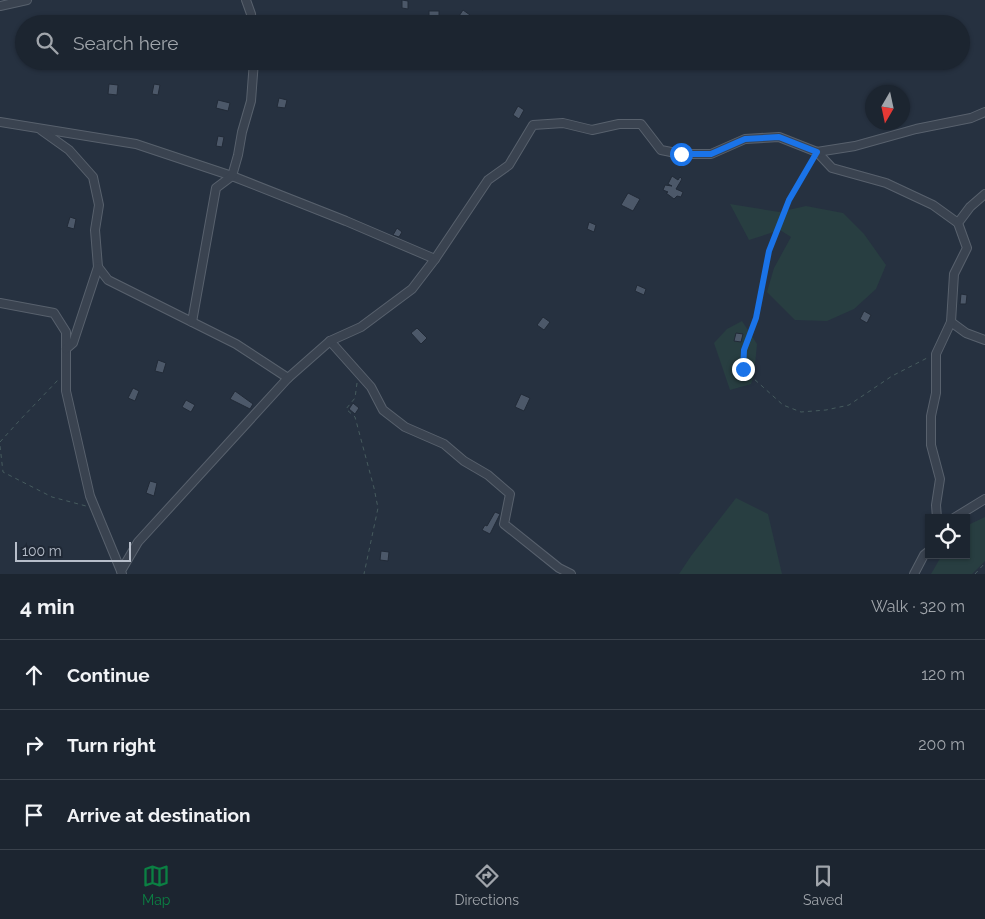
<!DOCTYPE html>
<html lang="en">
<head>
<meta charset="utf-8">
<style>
	:root { --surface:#1c2530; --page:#29313c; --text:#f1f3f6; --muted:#a0a5ab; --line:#3a424c; --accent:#0b8043 }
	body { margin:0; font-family:Raleway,sans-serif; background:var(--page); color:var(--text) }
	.controls { position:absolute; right:15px; bottom:15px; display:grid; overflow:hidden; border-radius:0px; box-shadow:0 1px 4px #0004 }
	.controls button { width:45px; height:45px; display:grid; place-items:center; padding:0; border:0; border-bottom:1px solid var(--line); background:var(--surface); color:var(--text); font:25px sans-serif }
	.compass { position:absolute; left:865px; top:85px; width:45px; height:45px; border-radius:50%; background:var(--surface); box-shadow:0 1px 4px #0004; rotate:189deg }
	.scale { position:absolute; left:15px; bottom:12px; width:116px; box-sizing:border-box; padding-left:5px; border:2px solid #b7beca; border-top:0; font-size:14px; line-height:18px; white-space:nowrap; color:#b7beca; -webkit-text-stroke:4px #1f2835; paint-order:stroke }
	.stop { position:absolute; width:15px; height:15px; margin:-11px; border:4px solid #1a73e8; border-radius:50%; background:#fff }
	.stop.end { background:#1a73e8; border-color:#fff; box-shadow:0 1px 5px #0008 }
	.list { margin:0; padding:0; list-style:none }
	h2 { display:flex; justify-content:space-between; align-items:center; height:65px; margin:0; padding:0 20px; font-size:21px }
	h2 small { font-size:16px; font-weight:400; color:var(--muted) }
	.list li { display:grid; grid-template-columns:32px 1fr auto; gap:15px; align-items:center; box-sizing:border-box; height:70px; padding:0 20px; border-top:1px solid var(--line) }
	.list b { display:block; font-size:19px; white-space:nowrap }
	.list em { font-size:16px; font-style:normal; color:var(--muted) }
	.icon { flex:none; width:28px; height:28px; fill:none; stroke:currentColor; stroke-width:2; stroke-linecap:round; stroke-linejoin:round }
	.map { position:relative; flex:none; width:985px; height:574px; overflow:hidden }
	.search { position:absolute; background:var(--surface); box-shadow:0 1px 4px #0004; left:15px; right:15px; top:15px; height:55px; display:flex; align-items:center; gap:12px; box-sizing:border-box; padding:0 18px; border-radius:28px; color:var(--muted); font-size:19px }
	.sheet { height:275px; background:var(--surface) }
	nav { display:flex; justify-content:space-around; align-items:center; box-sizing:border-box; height:70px; border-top:1px solid var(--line); background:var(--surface); font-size:14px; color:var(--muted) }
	nav a { display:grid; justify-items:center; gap:2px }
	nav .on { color:var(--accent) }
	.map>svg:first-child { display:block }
	.green { fill:#283e41 }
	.building { fill:#4c5869; stroke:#212a37 }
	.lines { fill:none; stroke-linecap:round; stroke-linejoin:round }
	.minor-casing { stroke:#58616d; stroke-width:10 }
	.path { stroke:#465b5e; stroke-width:1; stroke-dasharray:4 4; stroke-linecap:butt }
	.minor { stroke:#3a4350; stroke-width:8 }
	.route { stroke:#1a73e8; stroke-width:6 }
</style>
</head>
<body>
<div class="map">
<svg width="985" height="574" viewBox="0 0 985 574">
	<rect width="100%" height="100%" fill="#263140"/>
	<!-- green -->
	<g class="green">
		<path d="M 730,204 L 779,212 L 806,206 L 843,213 L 864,234 L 886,265 L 876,289 L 854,309 L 827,321 L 795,320 L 767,292 L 774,268 L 791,237 L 780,230 L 749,240 Z"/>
		<path d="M 742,321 L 757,344 L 754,375 L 751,384 L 730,390 L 714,343 L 727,329 Z"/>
		<path d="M 736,498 L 768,514 L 782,574 L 679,574 L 691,556 Z"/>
		<path d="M 985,517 L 985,561 L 972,574 L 931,574 L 942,555 L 966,555 L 966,526 Z"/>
	</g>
	<!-- building -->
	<g class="building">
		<path d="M 402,0 L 408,1 L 408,9 L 402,8 Z"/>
		<path d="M 463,10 L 470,15 L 465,24 L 458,24 L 455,22 Z"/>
		<rect x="429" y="11" width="10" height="8"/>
		<path d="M 478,61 L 486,61 L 483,70 L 476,67 Z"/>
		<path d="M 109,84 L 118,85 L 117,95 L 108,94 Z"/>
		<path d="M 154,84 L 160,85 L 158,95 L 152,94 Z"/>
		<path d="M 279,98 L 287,100 L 285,108 L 277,107 Z"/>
		<path d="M 218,100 L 230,103 L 228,111 L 216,108 Z"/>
		<path d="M 518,106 L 524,110 L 519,119 L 513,115 Z"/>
		<path d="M 218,136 L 224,137 L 222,147 L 216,146 Z"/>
		<path d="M 672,176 L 678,180 L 680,177 L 682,179 L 676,189 L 683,192 L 681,197 L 677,196 L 674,199 L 666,193 L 668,192 L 663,190 L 665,185 L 672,186 L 668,184 Z"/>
		<path d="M 628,193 L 640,199 L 633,211 L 621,205 Z"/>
		<path d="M 70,217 L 76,219 L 74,229 L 67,227 Z"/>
		<path d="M 589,222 L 596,225 L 594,232 L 587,229 Z"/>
		<path d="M 397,228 L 402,232 L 399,237 L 393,235 Z"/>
		<path d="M 637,285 L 646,289 L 644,295 L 635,291 Z"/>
		<path d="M 961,294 L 967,295 L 966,304 L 960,304 Z"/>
		<path d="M 864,311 L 871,315 L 867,323 L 860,319 Z"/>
		<path d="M 543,317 L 550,322 L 544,330 L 537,325 Z"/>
		<path d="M 417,328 L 427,338 L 421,344 L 411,333 Z"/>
		<path d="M 736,333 L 743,334 L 741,342 L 734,341 Z"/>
		<path d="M 158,360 L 166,363 L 163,373 L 155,371 Z"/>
		<path d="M 133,388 L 139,391 L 135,401 L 128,398 Z"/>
		<path d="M 235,391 L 253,404 L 250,409 L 230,399 Z"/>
		<path d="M 521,394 L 530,398 L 524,411 L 515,407 Z"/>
		<path d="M 186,400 L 195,405 L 191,412 L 182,407 Z"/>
		<path d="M 353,403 L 359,408 L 355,414 L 349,409 Z"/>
		<path d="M 150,481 L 157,483 L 154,496 L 146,493 Z"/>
		<path d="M 495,512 L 500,514 L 490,534 L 482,530 L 485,525 L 487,526 Z"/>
		<path d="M 381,551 L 389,552 L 388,561 L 380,560 Z"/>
	</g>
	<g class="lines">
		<defs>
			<g id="minor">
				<path d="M 246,0 L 251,14 L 252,24"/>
				<path d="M 0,6 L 27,0"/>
				<path d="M 0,122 L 136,144 L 232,176 L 346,221 L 435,259"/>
				<path d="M 41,130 L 69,150 L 93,177 L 99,205 L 95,230 L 98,267 L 108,280 L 236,344 L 288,378"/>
				<path d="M 817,152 L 832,168 L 886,183 L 933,205 L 958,223"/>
				<path d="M 0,303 L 54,313 L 66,332 L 66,391 L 90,496 L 121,571"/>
				<path d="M 192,322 L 216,188 L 232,176 L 238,155 L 242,132 L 251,101 L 254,61"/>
				<path d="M 951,322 L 966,333 L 985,340"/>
				<path d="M 330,341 L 371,387 L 383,410 L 405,427 L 444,444 L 464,461 L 488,475 L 510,494 L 504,524 L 559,568 L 571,574"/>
				<path d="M 66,349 L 73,343 L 98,267"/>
				<path d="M 937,518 L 936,505 L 940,479 L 931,445 L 931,416 L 936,393 L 936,354 L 951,322 L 954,274 L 967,248 L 958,223 L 970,207 L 985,194"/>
				<path d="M 954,518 L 985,499"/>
				<path d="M 122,574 L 121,571 L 138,542 L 288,378 L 330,341 L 361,327 L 412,289 L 435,259 L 488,180 L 509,165 L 533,125 L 563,123 L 592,130 L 619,124 L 641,124 L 661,150 L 681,154 L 711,154 L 745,139 L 779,137 L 817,152 L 855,146 L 916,129 L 971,118 L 985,112"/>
				<path d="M 914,574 L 924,555 L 929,551"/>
			</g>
		</defs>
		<!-- minor casing -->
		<use href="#minor" class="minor-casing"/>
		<!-- path -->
		<g class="path">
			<path d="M 814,159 L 789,200 L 769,251 L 756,318 L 745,350 L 743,369 L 783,405 L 801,412 L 826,410 L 849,405 L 892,376 L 929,357"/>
			<path d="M 357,383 L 355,398 L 346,409 L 355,417 L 374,488 L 378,508 L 364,574"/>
			<path d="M 0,442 L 19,421 L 58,380"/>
			<path d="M 0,446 L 3,472 L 52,497 L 86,506"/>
			<path d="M 975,574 L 985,563"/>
		</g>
		<!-- minor -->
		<use href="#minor" class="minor"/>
	</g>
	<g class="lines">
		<!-- route -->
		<path class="route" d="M 681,154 L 711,154 L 745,139 L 779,137 L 817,152 L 789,200 L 769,251 L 756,318 L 744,350 L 743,369"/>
	</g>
</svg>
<div class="controls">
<button><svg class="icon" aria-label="locate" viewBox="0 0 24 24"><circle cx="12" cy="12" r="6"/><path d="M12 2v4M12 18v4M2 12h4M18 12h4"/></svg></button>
</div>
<svg class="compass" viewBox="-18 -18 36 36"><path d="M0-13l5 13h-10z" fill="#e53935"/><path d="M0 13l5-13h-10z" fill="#a0a5ab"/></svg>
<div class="scale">100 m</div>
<div class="stop" style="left:681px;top:154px"></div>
<div class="stop end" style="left:743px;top:369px"></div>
<div class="search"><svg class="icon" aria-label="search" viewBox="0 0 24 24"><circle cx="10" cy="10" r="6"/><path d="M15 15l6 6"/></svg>Search here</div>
</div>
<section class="sheet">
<h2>4 min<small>Walk · 320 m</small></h2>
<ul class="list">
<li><svg class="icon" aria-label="ahead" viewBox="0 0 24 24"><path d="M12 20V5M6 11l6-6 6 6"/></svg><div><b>Continue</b></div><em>120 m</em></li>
<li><svg class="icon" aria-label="right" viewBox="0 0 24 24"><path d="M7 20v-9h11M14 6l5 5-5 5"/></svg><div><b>Turn right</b></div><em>200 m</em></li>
<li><svg class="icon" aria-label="arrive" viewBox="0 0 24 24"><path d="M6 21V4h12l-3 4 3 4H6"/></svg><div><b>Arrive at destination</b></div></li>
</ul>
</section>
<nav>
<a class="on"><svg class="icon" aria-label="map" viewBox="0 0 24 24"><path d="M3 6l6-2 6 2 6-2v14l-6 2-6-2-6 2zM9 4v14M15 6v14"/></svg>Map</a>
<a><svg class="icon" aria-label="directions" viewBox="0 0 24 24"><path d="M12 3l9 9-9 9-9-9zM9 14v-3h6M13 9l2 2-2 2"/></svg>Directions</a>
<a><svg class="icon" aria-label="saved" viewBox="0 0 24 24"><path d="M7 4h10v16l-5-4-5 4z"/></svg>Saved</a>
</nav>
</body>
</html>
